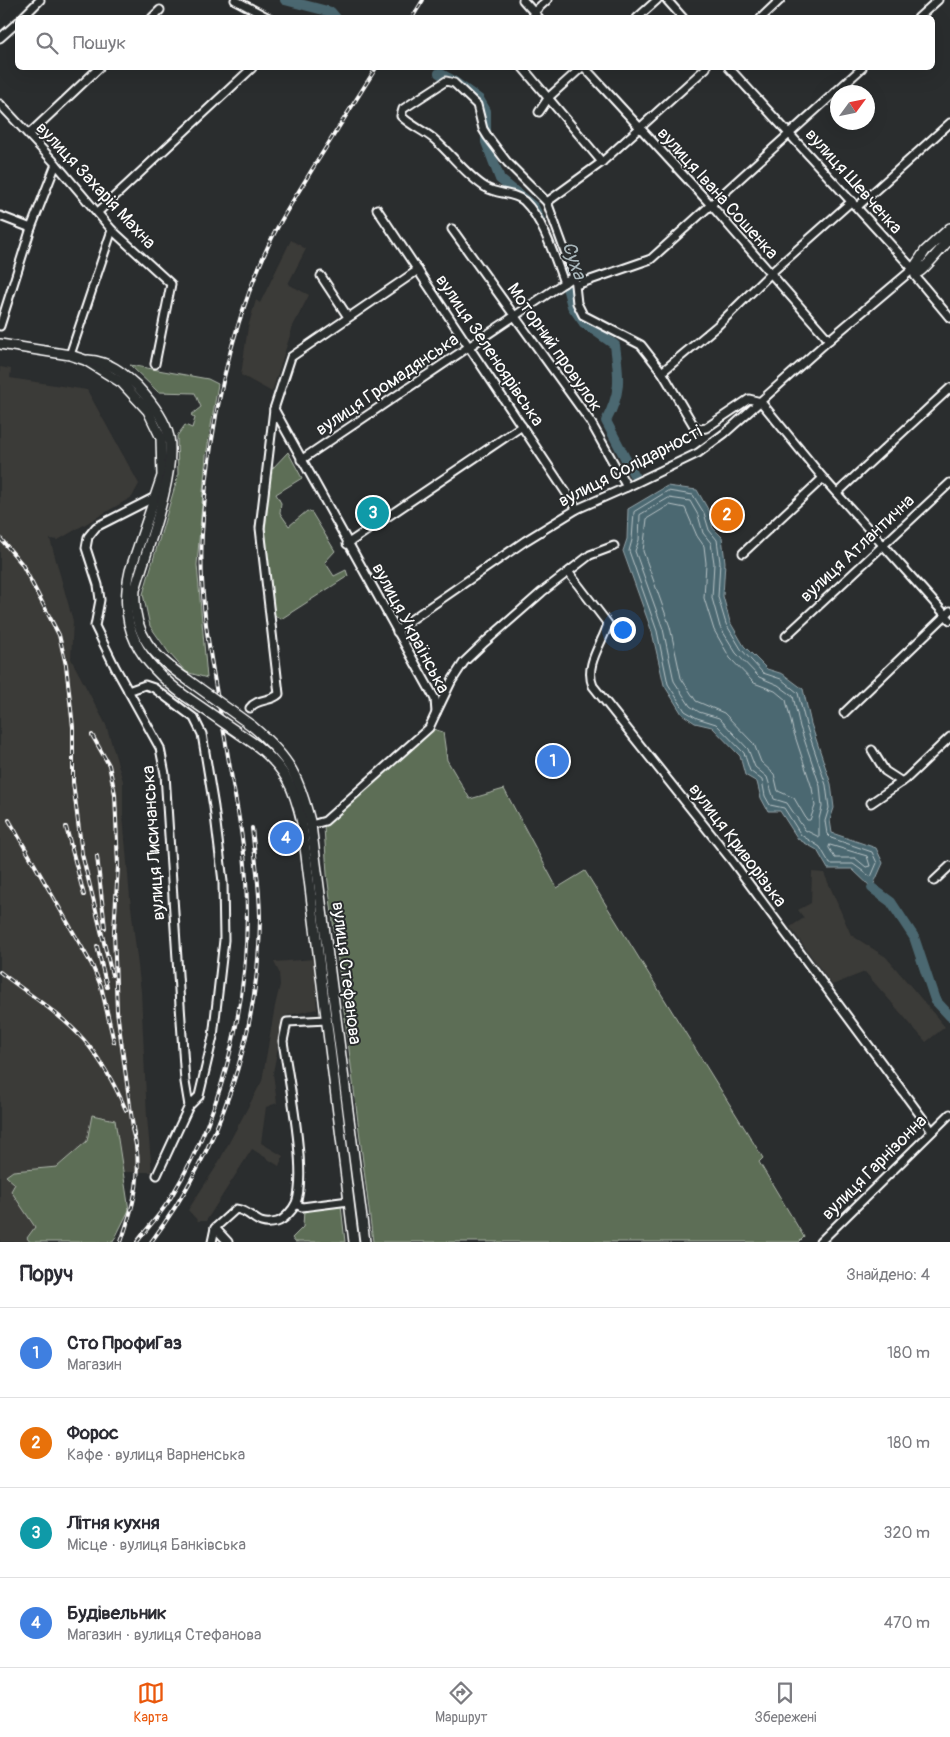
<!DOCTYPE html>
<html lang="uk">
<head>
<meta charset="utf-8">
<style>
	:root { --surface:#fff; --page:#f7f7f7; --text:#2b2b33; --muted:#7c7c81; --line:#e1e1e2; --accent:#ea580c }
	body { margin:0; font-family:Pangolin,sans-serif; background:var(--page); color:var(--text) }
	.compass { position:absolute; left:830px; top:85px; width:45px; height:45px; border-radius:50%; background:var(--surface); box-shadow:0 5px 20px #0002; rotate:57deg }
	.you { position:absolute; left:622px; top:629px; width:18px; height:18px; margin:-12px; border:4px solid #fff; border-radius:50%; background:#1a73e8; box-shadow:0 0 0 8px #1a73e833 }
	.badge { display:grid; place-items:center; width:32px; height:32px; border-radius:50%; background:var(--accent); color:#fff; font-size:16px; font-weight:700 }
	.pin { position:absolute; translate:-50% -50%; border:2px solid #fff; box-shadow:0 1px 5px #0006 }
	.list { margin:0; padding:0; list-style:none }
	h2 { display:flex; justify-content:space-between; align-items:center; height:65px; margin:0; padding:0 20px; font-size:21px }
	h2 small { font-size:16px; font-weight:400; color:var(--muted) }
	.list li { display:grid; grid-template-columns:32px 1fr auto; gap:15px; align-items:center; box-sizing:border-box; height:90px; padding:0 20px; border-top:1px solid var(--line) }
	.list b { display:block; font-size:19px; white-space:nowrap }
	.list p { margin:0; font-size:16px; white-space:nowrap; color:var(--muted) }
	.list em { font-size:16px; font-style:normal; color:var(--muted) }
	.icon { flex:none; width:28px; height:28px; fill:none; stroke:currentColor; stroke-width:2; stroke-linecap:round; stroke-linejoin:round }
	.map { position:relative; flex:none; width:950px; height:1242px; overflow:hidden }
	.search { position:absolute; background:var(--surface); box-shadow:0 5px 20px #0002; left:15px; right:15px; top:15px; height:55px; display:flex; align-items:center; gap:12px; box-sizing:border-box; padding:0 18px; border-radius:8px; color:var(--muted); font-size:19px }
	.sheet { height:425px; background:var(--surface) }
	nav { display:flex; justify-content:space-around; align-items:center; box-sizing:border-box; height:70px; border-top:1px solid var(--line); background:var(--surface); font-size:14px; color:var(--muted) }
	nav a { display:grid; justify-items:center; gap:2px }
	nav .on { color:var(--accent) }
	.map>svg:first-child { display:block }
	.built { fill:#3b3a37 }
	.green { fill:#5d6e57; stroke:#aeb6ab }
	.water { fill:#4c6871; stroke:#94a4aa }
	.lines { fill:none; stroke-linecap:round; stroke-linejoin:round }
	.shore { stroke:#b7c3c6; stroke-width:1 }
	.river { stroke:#4c6871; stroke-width:10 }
	.minor-casing { stroke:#fff; stroke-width:11 }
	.major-casing { stroke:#fff; stroke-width:12 }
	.minor { stroke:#2a2d2e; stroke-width:7 }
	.major { stroke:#2a2d2e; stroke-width:9 }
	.rail-casing { stroke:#fff; stroke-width:4 }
	.rail { stroke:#2a2d2e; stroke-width:2; stroke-dasharray:5.5; stroke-linecap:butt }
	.major-bridge-casing { stroke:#fff; stroke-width:12; stroke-linecap:butt }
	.major-bridge { stroke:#2a2d2e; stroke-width:9 }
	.labels { text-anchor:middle; stroke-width:4; stroke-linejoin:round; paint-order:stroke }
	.street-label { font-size:18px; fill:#fff; stroke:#2a2d2e }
	.water-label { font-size:19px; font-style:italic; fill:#a6b4b8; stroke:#2a2d2e }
</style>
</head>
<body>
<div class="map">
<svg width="950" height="1242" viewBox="0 0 950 1242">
	<rect width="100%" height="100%" fill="#2a2d2e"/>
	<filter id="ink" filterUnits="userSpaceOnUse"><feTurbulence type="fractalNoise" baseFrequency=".02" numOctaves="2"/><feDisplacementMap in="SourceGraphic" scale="10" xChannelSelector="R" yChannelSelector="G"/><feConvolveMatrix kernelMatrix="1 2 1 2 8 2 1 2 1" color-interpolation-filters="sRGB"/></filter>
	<g filter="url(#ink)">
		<!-- built -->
		<g class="built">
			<path d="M 291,240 L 306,249 L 288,284 L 309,295 L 293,326 L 272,392 L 241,375 L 248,327 L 256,300 L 260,303 Z"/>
			<path d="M 0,367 L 11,369 L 10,378 L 87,390 L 139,484 L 132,497 L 58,540 L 50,539 L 73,621 L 71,659 L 106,725 L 123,781 L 123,815 L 130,898 L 141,991 L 147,1117 L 152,1172 L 121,1172 L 115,1120 L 57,1167 L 13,1171 L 6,1176 L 15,1184 L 11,1191 L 35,1227 L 27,1238 L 30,1242 L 0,1242 Z"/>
			<path d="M 812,872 L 824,873 L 851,935 L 886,957 L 945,1027 L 926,1042 L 865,972 L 832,985 L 790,927 L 804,918 L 798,910 L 811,903 Z"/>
			<path d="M 314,959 L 317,1009 L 284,1016 L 273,1073 L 277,1103 L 266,1107 L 261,1143 L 283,1156 L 279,1166 L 252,1149 L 206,1221 L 198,1221 L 188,1210 L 216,1167 L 262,1081 L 275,1006 L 280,985 L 279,972 L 274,962 Z"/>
		</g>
		<!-- green -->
		<g class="green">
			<path d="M 130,365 L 208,379 L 218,384 L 206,456 L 197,565 L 207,678 L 186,672 L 169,653 L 150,626 L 143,594 L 178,476 L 177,436 L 185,425 L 192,428 L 195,418 L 191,415 L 201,407 L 195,393 L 158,392 Z"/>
			<path d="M 288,452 L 302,478 L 276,494 L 281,503 L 280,513 L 289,526 L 307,511 L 312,513 L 335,551 L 325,562 L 334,576 L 346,570 L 348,576 L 281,619 L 272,615 L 265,531 L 271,470 Z"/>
			<path d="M 433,729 L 443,732 L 447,760 L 470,799 L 504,789 L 557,888 L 585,871 L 763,1158 L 759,1162 L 804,1237 L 799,1242 L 373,1242 L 327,874 L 324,827 Z"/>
			<path d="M 92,1115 L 115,1120 L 129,1210 L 113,1242 L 30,1242 L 27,1238 L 35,1227 L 11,1191 L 15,1184 L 6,1176 L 13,1171 L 57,1167 L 87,1141 Z"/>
			<path d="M 341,1205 L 345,1242 L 295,1242 L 292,1238 L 303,1227 L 304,1209 Z"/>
		</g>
		<!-- water -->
		<path class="water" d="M 667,486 L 697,490 L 709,511 L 713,528 L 722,537 L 725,562 L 723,596 L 730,622 L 744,646 L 767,669 L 783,674 L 803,689 L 811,724 L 831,784 L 834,808 L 830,820 L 832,833 L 876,848 L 883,863 L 872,888 L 852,869 L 828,869 L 817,850 L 798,839 L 780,811 L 768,811 L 761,798 L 757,782 L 745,775 L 740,756 L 712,727 L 695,723 L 682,714 L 664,685 L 652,632 L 623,551 L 627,539 L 628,509 Z"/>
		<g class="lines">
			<!-- shore -->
			<g class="shore">
				<path d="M 668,491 L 693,495 L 704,513 L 709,530 L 717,540 L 720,562 L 718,597 L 726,624 L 741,649 L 763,673 L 781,679 L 798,693 L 806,725 L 826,785 L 829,808 L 825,821 L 827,834 L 831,838 L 872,852 L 877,863 L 871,877 L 853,864 L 830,864 L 820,847 L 801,835 L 784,808 L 770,805 L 765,796 L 762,780 L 750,771 L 744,753 L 716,724 L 697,718 L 685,711 L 668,684 L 657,631 L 629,551 L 632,540 L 634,512 Z"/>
				<path d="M 669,498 L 690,501 L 698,515 L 703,533 L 711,543 L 714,563 L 712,598 L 720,627 L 736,653 L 759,677 L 778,685 L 793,696 L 800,727 L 820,786 L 822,807 L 819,819 L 819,837 L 805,830 L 787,803 L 774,799 L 767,777 L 755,767 L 748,749 L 719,718 L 699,712 L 690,706 L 674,681 L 663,629 L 635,551 L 639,540 L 640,515 Z"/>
				<path d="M 670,505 L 685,508 L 697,536 L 704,546 L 706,563 L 704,598 L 714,630 L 730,658 L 754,683 L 775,691 L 786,700 L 793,730 L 812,788 L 815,806 L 810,820 L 807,820 L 794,798 L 778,791 L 774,774 L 761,762 L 754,744 L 724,713 L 696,701 L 681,678 L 670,627 L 643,551 L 647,519 Z"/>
				<path d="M 830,845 L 867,856 L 870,866 L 866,867 L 855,858 L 835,858 L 829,848 Z"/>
			</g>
			<!-- river -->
			<g class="river">
				<path d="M 285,0 L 331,12 L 336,18"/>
				<path d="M 439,73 L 452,80 L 479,99 L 486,111 L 486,142 L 500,179 L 534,207 L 540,220"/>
				<path d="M 563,272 L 572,306 L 584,323 L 615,345 C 619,377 622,391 606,421 L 634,475"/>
				<path d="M 872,888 L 891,902 L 914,937 L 935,1000 L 950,1016"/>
			</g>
			<defs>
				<g id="minor">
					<path d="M 235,0 L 269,18"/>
					<path d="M 523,0 L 539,18"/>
					<path d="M 667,0 L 683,18"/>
					<path d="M 534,12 L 547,0"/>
					<path d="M 22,18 L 40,0"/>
					<path d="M 152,18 L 160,10"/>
					<path d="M 637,18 L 657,0"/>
					<path d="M 761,18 L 780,0"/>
					<path d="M 918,18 L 938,0"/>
					<path d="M 0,38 L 18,22"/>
					<path d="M 523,68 L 602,162"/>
					<path d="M 585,68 L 710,204 L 829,340"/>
					<path d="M 729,68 L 913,269 L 915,276 L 950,318"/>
					<path d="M 0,104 L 56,164 L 112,230 L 171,284 L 155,364"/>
					<path d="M 539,112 L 549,97 L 581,68"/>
					<path d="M 29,134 L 99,68"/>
					<path d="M 547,202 L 602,162 L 706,68"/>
					<path d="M 857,207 L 950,123"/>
					<path d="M 377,209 L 577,509"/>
					<path d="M 98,212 L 252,68"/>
					<path d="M 0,216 L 31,228"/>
					<path d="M 452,229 L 590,421 L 627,487"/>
					<path d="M 321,276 L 348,317"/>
					<path d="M 564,283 C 555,258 543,219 524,201 C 514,192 497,195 485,187 C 466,175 452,155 435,140 C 425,131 411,126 401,116 L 403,109 L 446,81 L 454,83 L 477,105 L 483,129 L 488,137 L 507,162 L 547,202 L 574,276 L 577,303 L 583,315 L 641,345 L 662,372 L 694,426 L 700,429 L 706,428 L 749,399 L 761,402 L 823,478 L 950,620"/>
					<path d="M 576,285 L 651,259 L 862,68"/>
					<path d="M 0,326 L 31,228 L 56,164"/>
					<path d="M 70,355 L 112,230"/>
					<path d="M 662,372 L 717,326 L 771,273 L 852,201"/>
					<path d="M 274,409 L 435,699 L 436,713 L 429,728 L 325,821 L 311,825"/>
					<path d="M 301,460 L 574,276"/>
					<path d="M 837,493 L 950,388"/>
					<path d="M 153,498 L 96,527 L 88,537 L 86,548 L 98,585 L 100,600 L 95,626 L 115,667 L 160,748 L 165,774 L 185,1082 L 189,1106 L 157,1175"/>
					<path d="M 347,544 L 522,426"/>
					<path d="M 743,553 L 823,478"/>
					<path d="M 569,573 L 608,624 C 602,644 584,665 593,686 L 730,858 L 932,1131"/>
					<path d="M 397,632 L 405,624 L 525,541 L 577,509 L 627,487 L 698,453 L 725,433 L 829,340 L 913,269"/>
					<path d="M 786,636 L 950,483"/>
					<path d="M 128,691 L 145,685 L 154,688 L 194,718 L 202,734 L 214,807 L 223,882 L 224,940 L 213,1037 L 199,1096 L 189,1106"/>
					<path d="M 250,708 C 257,698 271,702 279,694 L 260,528 L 274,409 L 291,357 L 418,270"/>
					<path d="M 436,713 L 451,682 L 464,662 L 485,642 L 542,592 L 590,555 L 614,546"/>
					<path d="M 844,713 L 950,611"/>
					<path d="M 872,750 L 885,771 L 902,782"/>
					<path d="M 871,803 L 906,779 L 950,737"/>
					<path d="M 934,881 L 950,866"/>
					<path d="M 296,1204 L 302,1207 L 349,1201"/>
					<path d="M 215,1228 L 228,1242"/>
					<path d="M 212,1242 L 215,1228 L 236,1209 C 253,1211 255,1228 277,1222 C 284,1220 293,1210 296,1203 C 308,1173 288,1077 283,1041 L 287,1022 L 327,1020"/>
					<path d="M 820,1242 L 950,1114"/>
				</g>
				<g id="major">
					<path d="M 950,228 L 925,251 L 913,269 L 919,272 C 927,267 942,247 950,239"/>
					<path d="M 0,344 L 70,355 L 85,360 L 122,383 L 148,411 L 161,438 L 162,476 L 130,571 C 117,629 140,662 185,696"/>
					<path d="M 88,360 C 110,362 121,371 137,386 C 150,400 165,418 169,437 C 176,476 146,551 135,590 C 132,635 153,656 188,680"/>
					<path d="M 252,726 C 291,759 299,777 311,825 L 365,1242"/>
					<path d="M 256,745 C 285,768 294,787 302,823 L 354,1242"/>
				</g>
			</defs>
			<!-- minor casing -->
			<use href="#minor" class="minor-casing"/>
			<!-- major casing -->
			<use href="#major" class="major-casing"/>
			<!-- minor -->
			<use href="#minor" class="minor"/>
			<!-- major -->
			<use href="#major" class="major"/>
			<defs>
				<g id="rail">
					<path d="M 412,18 L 423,0"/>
					<path d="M 0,538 L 22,564 L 59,635 L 66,665 L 73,727 L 73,782 L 82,854 L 112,975"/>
					<path d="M 92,735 L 109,765 L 115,794 L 118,866 L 114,931 L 117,1011 L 134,1135"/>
					<path d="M 9,820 L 92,965 L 101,986 L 114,1042"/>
					<path d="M 66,827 L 84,895"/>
					<path d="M 97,856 L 105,928"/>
					<path d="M 97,946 L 107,987"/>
					<path d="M 0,972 C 28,994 60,1013 84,1040 C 102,1061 115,1085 126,1110"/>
					<path d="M 121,1242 C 134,1204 145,1168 132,1129"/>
					<path d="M 137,1242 C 148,1227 162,1213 171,1197 C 228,1103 252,989 246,880 C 244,834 233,789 226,744 C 214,675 198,604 202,534 C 208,434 227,335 269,244 C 281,218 298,193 313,168 C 334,135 355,101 376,68"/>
					<path d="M 151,1242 C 220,1150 259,1035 260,919 C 260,889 255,858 252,828"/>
				</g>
			</defs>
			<!-- rail casing -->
			<use href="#rail" class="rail-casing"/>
			<!-- rail -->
			<use href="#rail" class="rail"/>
			<defs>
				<g id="major-bridge">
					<path d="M 188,680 L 252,726"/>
					<path d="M 185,696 L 256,745"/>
				</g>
			</defs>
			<!-- major-bridge casing -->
			<use href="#major-bridge" class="major-bridge-casing"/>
			<!-- major-bridge -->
			<use href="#major-bridge" class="major-bridge"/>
		</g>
	</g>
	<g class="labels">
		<!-- street labels -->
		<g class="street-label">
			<text transform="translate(854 181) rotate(48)" y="6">вулиця Шевченка</text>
			<text transform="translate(96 185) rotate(47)" y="6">вулиця Захарія Махна</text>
			<text transform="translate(718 193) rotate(48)" y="6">вулиця Івана Сошенка</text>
			<text transform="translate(555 347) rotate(55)" y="6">Моторний провулок</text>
			<text transform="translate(490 350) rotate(56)" y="6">вулиця Зеленоярівська</text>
			<text transform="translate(387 384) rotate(-34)" y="6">вулиця Громадянська</text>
			<text transform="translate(630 466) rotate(-27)" y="6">вулиця Солідарності</text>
			<text transform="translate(857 548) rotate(-43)" y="6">вулиця Атлантична</text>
			<text transform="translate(411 628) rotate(62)" y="6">вулиця Українська</text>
			<text transform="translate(153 843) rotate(-94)" y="6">вулиця Лисичанська</text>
			<text transform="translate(738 845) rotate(53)" y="6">вулиця Криворізька</text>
			<text transform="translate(347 973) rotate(83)" y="6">вулиця Стефанова</text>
			<text transform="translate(874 1167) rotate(-45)" y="6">вулиця Гарнізонна</text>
		</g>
		<!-- water labels -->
		<g class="water-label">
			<text transform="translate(575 260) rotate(71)" y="7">Суха</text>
		</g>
	</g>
</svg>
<svg class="compass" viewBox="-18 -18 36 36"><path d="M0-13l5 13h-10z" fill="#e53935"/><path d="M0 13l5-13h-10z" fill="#7c7c81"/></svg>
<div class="you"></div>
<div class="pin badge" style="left:553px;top:761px;background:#3f7fe0">1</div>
<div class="pin badge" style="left:727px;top:515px;background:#e8710a">2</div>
<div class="pin badge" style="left:373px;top:513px;background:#0f9aa8">3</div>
<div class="pin badge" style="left:286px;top:838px;background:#3f7fe0">4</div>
<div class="search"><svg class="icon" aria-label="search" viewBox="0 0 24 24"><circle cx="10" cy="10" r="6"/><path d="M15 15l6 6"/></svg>Пошук</div>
</div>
<section class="sheet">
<h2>Поруч<small>Знайдено: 4</small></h2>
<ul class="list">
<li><span class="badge" style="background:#3f7fe0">1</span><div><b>Сто ПрофиГаз</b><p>Магазин</p></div><em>180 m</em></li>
<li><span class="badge" style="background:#e8710a">2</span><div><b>Форос</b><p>Кафе · вулиця Варненська</p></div><em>180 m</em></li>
<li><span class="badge" style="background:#0f9aa8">3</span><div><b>Літня кухня</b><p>Місце · вулиця Банківська</p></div><em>320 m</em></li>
<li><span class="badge" style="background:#3f7fe0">4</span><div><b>Будівельник</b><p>Магазин · вулиця Стефанова</p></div><em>470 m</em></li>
</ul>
</section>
<nav>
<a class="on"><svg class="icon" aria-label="map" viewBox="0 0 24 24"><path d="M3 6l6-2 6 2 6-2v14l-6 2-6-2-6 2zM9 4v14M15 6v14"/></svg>Карта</a>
<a><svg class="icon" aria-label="directions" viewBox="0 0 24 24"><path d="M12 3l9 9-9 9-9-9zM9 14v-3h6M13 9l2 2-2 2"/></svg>Маршрут</a>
<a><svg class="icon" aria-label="saved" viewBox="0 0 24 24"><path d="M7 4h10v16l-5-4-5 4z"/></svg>Збережені</a>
</nav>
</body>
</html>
